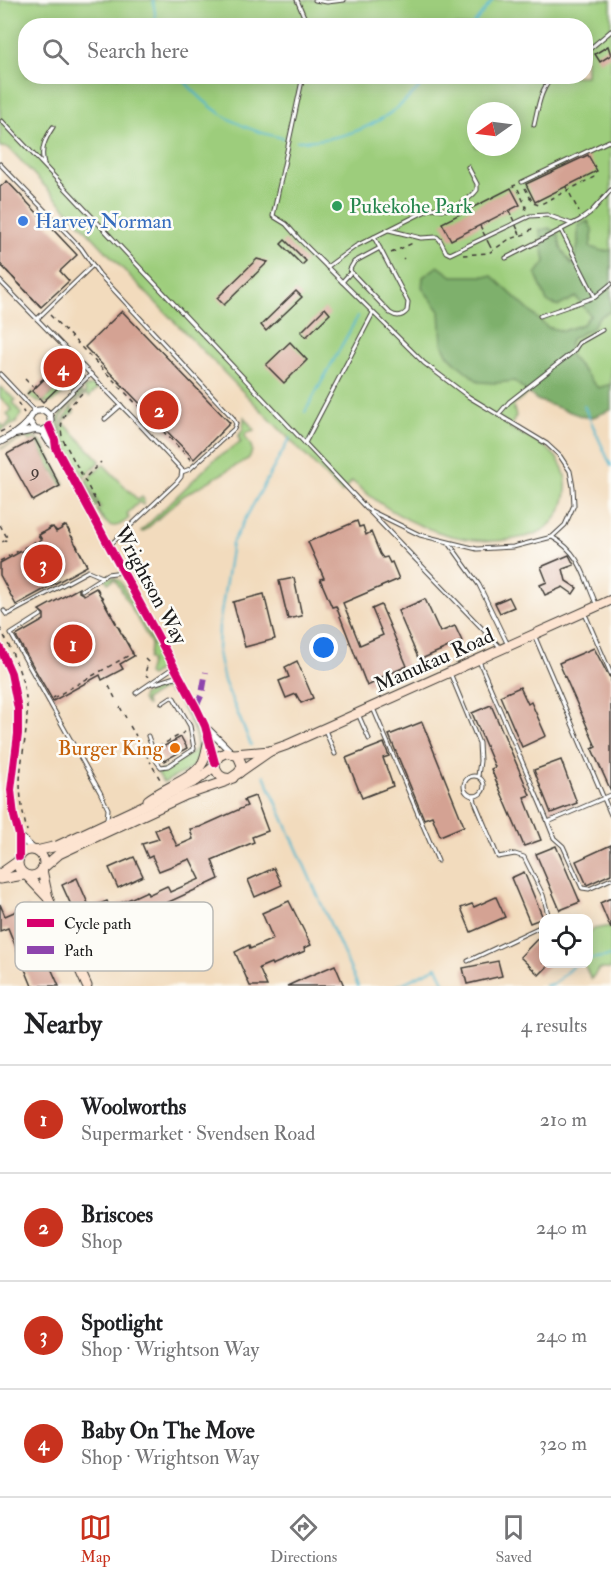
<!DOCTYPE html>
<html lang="en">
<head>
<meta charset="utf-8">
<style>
	:root { --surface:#fff; --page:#f6f6f6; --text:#202124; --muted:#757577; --line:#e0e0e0; --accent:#c8321e }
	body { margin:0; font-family:"IM FELL Double Pica",serif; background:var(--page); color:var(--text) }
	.controls { position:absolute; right:18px; bottom:18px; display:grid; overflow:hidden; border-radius:12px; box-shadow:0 3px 15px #0003 }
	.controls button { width:54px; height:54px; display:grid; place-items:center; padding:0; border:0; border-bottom:2px solid var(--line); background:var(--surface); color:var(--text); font:30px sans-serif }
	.compass { position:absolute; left:467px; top:102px; width:54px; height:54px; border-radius:50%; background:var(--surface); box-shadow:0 3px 15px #0003; rotate:256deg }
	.you { position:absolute; left:324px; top:648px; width:21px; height:21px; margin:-15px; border:4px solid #fff; border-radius:50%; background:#1a73e8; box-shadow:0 0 0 9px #1a73e833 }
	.badge { display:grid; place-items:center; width:39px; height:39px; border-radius:50%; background:var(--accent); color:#fff; font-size:20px; font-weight:700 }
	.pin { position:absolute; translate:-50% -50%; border:3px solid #fff; box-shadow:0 2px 6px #0006 }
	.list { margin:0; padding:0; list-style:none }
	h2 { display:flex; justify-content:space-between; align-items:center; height:78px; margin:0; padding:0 24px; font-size:26px }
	h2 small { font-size:20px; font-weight:400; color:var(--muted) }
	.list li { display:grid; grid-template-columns:39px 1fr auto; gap:18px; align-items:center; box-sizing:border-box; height:108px; padding:0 24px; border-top:2px solid var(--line) }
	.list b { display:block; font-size:22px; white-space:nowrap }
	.list p { margin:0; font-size:20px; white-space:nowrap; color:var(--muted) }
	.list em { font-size:20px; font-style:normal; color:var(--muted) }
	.icon { flex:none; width:33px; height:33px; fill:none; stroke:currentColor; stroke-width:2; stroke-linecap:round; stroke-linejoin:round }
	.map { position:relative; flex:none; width:611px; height:986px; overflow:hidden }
	.search { position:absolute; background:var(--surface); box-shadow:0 3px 15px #0003; left:18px; right:18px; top:18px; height:66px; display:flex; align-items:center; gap:15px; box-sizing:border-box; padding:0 21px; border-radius:24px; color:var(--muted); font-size:22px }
	.sheet { height:510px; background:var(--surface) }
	nav { display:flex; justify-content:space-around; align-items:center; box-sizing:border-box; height:84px; border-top:2px solid var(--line); background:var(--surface); font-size:16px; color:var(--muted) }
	nav a { display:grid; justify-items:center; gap:3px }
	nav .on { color:var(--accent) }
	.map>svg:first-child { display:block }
	.green { fill:#9dcd7c; stroke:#5c744c; stroke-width:1.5; fill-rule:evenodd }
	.forest { fill:#7eb06c; stroke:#4d6644; stroke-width:1.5 }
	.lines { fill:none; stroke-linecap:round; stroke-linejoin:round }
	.stream { stroke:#51b7cf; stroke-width:2 }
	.building { fill:#d4a293 }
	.lane-casing { stroke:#3c3934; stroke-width:5 }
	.street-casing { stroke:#3c3934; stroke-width:8 }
	.secondary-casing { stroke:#3c3934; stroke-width:11 }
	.path { stroke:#3c3934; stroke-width:1.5; stroke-dasharray:4.5 4.5; stroke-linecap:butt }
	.lane { stroke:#fff; stroke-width:3 }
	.street { stroke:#fff; stroke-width:6 }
	.secondary { stroke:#fde4d1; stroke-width:9 }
	.path-bridge { stroke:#3c3934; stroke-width:1.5; stroke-dasharray:4.5 4.5; stroke-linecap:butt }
	.quiet { stroke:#8e44ad; stroke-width:6; stroke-dasharray:12 6; stroke-linecap:butt }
	.cycleway-casing { stroke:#fdfcf7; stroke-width:11 }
	.cycleway { stroke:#d6006c; stroke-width:8 }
	.leisure-dot { fill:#2e9e5b; stroke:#fdfcf7; stroke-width:2 }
	.shop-dot { fill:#3f7fe0; stroke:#fdfcf7; stroke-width:2 }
	.food-dot { fill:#e8710a; stroke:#fdfcf7; stroke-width:2 }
	.labels { text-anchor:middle; stroke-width:5; stroke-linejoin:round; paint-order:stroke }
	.number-label { font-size:18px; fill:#4a3e3a }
	.leisure-label { font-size:21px; fill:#27864d; stroke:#fdfcf7; text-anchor:start }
	.shop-label { font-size:21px; fill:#366cbe; stroke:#fdfcf7; text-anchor:start }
	.street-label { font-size:21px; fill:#1c1c1c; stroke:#fdfcf7 }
	.food-label { font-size:21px; fill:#c56008; stroke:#fdfcf7; text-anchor:end }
	.key { fill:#fdfcf7; stroke:#bab9b5; stroke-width:1.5 }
	.key-label { font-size:16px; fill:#1c1c1c }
</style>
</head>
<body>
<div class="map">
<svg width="611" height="986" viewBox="0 0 611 986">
	<rect width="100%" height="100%" fill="#fdfcf7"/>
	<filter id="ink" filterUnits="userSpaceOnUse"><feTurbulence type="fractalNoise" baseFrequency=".0167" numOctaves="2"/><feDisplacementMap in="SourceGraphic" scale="12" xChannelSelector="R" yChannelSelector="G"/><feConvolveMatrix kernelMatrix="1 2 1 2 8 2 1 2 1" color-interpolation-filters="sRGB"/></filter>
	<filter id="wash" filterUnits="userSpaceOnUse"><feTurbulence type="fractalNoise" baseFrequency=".008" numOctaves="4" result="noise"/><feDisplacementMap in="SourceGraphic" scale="24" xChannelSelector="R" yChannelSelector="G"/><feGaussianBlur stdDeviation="1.35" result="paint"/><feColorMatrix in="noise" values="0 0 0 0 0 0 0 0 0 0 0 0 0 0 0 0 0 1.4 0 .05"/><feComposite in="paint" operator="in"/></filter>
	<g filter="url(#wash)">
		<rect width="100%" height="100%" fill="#f2dbbd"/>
		<!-- green -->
		<g class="green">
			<path d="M 0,0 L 611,0 L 611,389 L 589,397 L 567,365 L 513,405 L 516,416 L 510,428 C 525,436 544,443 556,457 C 577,483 564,525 532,535 C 467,554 400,524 352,481 L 342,493 L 119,265 L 9,148 L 0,147 ZM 26,26 L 586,26 L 586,76 L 26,76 ZM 476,111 L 512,111 L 512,147 L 476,147 Z"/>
			<path d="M 75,371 L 75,376 L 70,381 L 73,384 C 58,398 50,412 29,396 L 33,391 L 43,402 Z"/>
			<path d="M 93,385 L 98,388 L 89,397 L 86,394 L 71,407 L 74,412 L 63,422 L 100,461 L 84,477 C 61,436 48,428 86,392 L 83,388 Z"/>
			<path d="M 0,387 L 16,400 L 13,402 L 21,414 L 16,423 L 0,431 L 0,423 L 5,427 L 11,420 L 7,414 L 12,410 L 0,397 Z"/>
			<path d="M 80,391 L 82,393 C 74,400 64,408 61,419 C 54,442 86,485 98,506 L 95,507 C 84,486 50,440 59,417 C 63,406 72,399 80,391 Z"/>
			<path d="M 244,417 L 254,430 L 246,433 L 245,436 C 250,445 256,448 248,459 L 183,496 L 143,532 L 141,531 L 215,459 L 241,442 L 238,437 L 243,429 Z"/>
			<path d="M 26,436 L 35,437 L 43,444 L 64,484 L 62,485 L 54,471 L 52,471 L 36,439 L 30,442 L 26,437 L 0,449 Z"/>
			<path d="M 103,464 L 138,500 L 142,497 L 144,500 L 143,505 L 139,502 L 127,514 L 129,518 C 114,532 107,527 97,510 L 101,508 L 86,481 Z"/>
			<path d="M 114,577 L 120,581 L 164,663 L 163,668 L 150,676 L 147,674 L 151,660 L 148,659 L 151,644 L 115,579 L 108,583 L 105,578 Z"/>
			<path d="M 164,686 L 172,687 L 175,690 L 194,726 L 200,754 L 192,768 L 165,782 L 163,782 L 157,772 C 174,768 168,767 181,759 C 185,756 194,754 196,749 C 201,737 180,702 173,693 L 169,693 L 165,688 L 145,700 L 147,705 L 145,705 L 142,699 L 143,695 Z"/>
			<path d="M 611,926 L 611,969 L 599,969 L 591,979 L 584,964 L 588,963 L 589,933 L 594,929 Z"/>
		</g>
		<!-- forest -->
		<path class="forest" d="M 588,221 L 593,231 L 590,247 L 603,251 L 611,250 L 611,311 L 599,317 L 592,328 L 571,339 L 568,353 L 598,388 L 611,384 L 611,410 L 593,417 L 584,417 L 537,400 L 514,381 L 496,383 L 479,382 L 457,364 L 447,354 L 442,343 L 440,311 L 422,288 L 423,277 L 438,266 L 452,276 L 492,276 L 547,327 L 563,331 L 583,324 L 590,315 L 576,297 L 559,306 L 547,302 L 536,274 L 545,262 L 540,230 L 549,228 L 558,234 L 561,248 L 572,265 L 578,246 L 578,226 Z"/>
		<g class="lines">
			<!-- stream -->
			<g class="stream">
				<path d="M 153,0 L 157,26"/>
				<path d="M 472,26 L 493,0"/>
				<path d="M 180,76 C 209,111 238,129 283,138"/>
				<path d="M 296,141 C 352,141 393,120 429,76"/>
				<path d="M 584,406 L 611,466"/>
				<path d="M 305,412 L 358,316"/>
				<path d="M 251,745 L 224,681 L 218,653 L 219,626 L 232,543 L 290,438"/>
				<path d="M 264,775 L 358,986"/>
				<path d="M 588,959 L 611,956"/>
				<path d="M 397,986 L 437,967 L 446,986"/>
				<path d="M 545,986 L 555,983 L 576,963"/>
			</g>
		</g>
		<g id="blocks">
			<!-- building -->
			<g class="building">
				<path d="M 608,46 L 611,55 L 600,62 L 595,54 Z"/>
				<path d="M 588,155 L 597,171 L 535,202 L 526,184 Z"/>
				<path d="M 7,181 L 77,255 L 60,271 L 69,281 L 41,307 L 0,264 L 0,187 Z"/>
				<path d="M 511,188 L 520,205 L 451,240 L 442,223 Z"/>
				<path d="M 285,240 L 306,261 L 302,265 L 281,244 Z"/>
				<path d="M 257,259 L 268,262 L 224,305 L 217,298 Z"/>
				<path d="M 296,291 L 302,297 L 266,331 L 261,325 Z"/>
				<path d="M 325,308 L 330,314 L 306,337 L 301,332 Z"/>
				<path d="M 122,311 L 230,423 L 194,459 L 85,347 Z"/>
				<path d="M 290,342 L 307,360 L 284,383 L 266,365 Z"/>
				<path d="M 64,360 L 75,371 L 43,402 L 32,391 Z"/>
				<path d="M 35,439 L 60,486 L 33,501 L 7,454 Z"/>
				<path d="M 357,521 L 359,527 L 363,526 L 366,535 L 371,532 L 380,554 L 383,558 L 387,557 L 390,563 L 392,562 L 399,579 L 343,603 L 360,645 L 383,635 L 372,609 L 381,605 L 407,666 L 375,680 L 376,682 L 367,686 L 336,606 L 332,607 L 320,579 L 324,578 L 308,542 Z"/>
				<path d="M 66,526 L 87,566 L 16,605 L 0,575 L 0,563 L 42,540 L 39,535 L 53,527 L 56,532 Z"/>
				<path d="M 569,555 L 574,565 L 563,569 L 566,581 L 577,588 L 573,594 L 563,587 L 545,595 L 540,585 L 547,582 L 541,567 Z"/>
				<path d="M 294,578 L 302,616 L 288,619 L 279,581 Z"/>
				<path d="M 79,588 L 79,592 L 84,595 L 96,588 L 134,656 L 120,664 L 123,669 L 102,680 L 100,675 L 53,701 L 16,636 L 44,620 L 44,614 L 39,610 Z"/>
				<path d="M 264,594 L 275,639 L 245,647 L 233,602 Z"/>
				<path d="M 509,597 L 514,607 L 500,613 L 495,603 Z"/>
				<path d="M 425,599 L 440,632 L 455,626 L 462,641 L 419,660 L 398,611 Z"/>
				<path d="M 594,648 L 608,675 L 611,678 L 611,791 L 592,749 L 596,747 L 559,663 Z"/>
				<path d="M 297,661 L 313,698 L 301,703 L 296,694 L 286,698 L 279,681 L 289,677 L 285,667 Z"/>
				<path d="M 520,687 L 528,704 L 531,702 L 546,736 L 522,747 L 500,696 Z"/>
				<path d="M 491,705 L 530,795 L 524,797 L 541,840 L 524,846 L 491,769 L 495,767 L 472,713 Z"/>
				<path d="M 422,722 L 464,826 L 440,836 L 432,816 L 424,819 L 389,735 Z"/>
				<path d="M 181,737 L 187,748 L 164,761 L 157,750 Z"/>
				<path d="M 384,743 L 389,756 L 383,758 L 393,786 L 362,798 L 346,758 Z"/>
				<path d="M 561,760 L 577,803 L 551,813 L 534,770 Z"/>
				<path d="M 255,796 L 268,831 L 252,837 L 254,842 L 212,860 L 219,879 L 129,920 L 135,933 L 155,924 L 164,943 L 201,927 L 209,945 L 159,967 L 150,948 L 127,958 L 126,955 L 100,967 L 94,954 L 119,942 L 113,929 L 102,934 L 97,923 L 82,929 L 62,885 L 77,878 L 90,908 L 107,901 L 110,908 L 147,891 L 148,895 L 167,886 L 170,892 L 200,879 L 190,859 L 159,871 L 152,856 L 148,858 L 142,844 L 159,839 L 155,830 L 167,825 L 177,846 L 193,839 L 190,829 L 200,827 L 247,806 L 244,800 Z"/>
				<path d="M 611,845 L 611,874 L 587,885 L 576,861 Z"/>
				<path d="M 556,846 L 580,902 L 560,910 L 536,854 Z"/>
				<path d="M 134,857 L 143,876 L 118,888 L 109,868 Z"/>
				<path d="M 274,868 L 282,885 L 255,897 L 248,880 Z"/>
				<path d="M 524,872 L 543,918 L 530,923 L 511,878 Z"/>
				<path d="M 496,897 L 505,917 L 471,932 L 461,908 L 472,904 L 474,907 Z"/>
				<path d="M 611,898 L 611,929 L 600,903 Z"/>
				<path d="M 289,901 L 311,945 L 304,948 L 305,951 L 272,965 L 271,963 L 259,968 L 267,986 L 250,986 L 235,952 L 249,945 L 250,949 L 273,939 L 262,913 Z"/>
				<path d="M 0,904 L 5,916 L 28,906 L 45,947 L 42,948 L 59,986 L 32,986 L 8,928 L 0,931 Z"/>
				<path d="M 543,933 L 543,963 L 551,963 L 539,975 L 520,957 Z"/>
				<path d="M 498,961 L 502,976 L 467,984 L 463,968 Z"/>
				<path d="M 335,965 L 344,986 L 287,986 L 307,977 Z"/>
			</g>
		</g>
	</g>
	<g filter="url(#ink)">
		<use href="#blocks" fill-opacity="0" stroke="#3c3934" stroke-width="1.5"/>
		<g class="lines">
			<defs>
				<g id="lane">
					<path d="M 297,0 L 308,26"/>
					<path d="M 315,0 L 327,2 L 344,0"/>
					<path d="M 586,52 L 611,31"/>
					<path d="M 2,121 L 367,509 L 420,535 L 477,549 L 513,547 L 552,537 L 565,525 L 574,505 L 573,487 L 570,471 L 560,456 L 547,444 L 469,397 L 424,363 L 300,240 L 286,224 L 273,216 L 303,76"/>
					<path d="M 534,125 C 538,108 540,88 554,76"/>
					<path d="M 0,164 L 81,248 L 99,274 L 233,418 L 236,424 L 234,429 L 190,469 L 182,472"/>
					<path d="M 44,164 C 40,149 45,139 53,127"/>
					<path d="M 522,182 L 609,141 L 611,143"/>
					<path d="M 389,230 L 421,238 L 437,237 L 440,240 L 446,252 L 450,254 L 530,216 L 547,215 L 572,224"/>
					<path d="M 561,230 L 595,297"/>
					<path d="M 374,237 L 408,302 L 407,311 C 402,317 396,317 390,313 L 351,272 L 350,269 L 354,262 L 380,248"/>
					<path d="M 506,258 L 580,220 L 591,212 L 611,190"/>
					<path d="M 327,267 L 356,246 L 430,209 C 437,207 443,211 449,209 C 459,206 471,198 477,190 L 477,184 L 468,167"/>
					<path d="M 0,281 L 140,425 L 182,470 L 181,477 L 177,482 L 110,545"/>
					<path d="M 342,282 L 351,272"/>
					<path d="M 540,316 L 595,297 L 611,284"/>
					<path d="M 37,319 L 93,265"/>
					<path d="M 0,374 L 35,411"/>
					<path d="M 49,414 L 91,374"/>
					<path d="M 498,415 L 509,402 L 573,352 L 579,343 L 602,330"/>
					<path d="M 105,419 L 121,405"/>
					<path d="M 305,443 L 373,313"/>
					<path d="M 370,512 L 501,648"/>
					<path d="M 552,537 C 581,553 584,577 597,606"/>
					<path d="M 449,543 L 479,585 L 507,643"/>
					<path d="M 82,590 L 107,574 L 123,572"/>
					<path d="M 4,611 L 7,615 L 88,571 L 102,577"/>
					<path d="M 585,614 L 611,674"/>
					<path d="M 41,615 L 11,634 L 100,792 L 108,809 L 107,819"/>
					<path d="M 535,637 L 611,815"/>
					<path d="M 479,661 L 548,822 L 611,795"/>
					<path d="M 450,673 L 479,743 L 480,761 L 478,776"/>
					<path d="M 153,684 L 178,676"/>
					<path d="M 136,693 L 174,667"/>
					<path d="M 373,708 L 438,861"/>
					<path d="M 359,716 L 369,739"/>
					<path d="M 325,730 L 335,754"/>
					<path d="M 148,736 L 157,762 L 161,767 L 168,766 L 194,749 L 190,726 L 174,698 L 171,697 L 162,703"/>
					<circle cx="474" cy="786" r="10"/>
					<path d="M 474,796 L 475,802 L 498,857 L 515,854 L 524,857 L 543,895 L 549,918"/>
					<path d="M 548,823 L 554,838 L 563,846 L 582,888 L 589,889 L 611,879"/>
					<path d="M 468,961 L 544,925"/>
				</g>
				<g id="street">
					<path d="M 49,426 L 55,440 L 56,448 L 196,707 L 205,726 L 215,762"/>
					<path d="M 42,431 L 49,442 L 56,448"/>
					<path d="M 15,434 L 35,430"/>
					<path d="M 0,442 C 10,437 19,432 26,424 C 30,419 31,415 35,411 L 44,410 C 51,414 52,420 49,426 L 42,431 L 35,430 L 29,421"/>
					<path d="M 0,648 L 11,673 L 18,709 L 18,734 L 11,790 L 14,816 L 19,835 L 19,857"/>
					<path d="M 206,727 L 231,752"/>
					<path d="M 20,836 L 34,850"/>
				</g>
				<g id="secondary">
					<path d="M 234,754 L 270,751 L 287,745 L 611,600"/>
					<path d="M 233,778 C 222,780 215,774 215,763 L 219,756 L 227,752 L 238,756 L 242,765 L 239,773"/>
					<path d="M 148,800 C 163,788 194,779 203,762 C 206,756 207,747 209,739"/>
					<circle cx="31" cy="863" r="13"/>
					<path d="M 36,851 L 57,846 L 196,781 L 215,766"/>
					<path d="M 43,868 L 59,854 L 186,795 L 227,781 L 270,751"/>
					<path d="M 42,870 L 48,898 L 87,986"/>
					<path d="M 0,874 L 17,862"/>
					<path d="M 28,877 L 48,898"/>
					<path d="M 0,879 L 24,875"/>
				</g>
			</defs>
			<!-- lane casing -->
			<use href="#lane" class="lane-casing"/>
			<!-- street casing -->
			<use href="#street" class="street-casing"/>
			<!-- secondary casing -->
			<use href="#secondary" class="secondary-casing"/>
			<!-- path -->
			<g class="path">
				<path d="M 516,185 L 513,186 L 518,189 L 526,207 L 525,211"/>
				<path d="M 525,188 L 533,203 L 539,205 L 598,175"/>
				<path d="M 570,194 L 579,212"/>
				<path d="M 509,211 L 512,217"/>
				<path d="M 480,226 L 483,231"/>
				<path d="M 518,230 L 522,238"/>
				<path d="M 489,244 L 493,252"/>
				<path d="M 391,253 L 413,243"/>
				<path d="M 463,255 L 489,253 L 508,240 L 528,233 L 534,226"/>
				<path d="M 403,259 L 404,258"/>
				<path d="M 0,264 L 41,307"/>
				<path d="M 50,315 L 191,460"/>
				<path d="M 25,379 L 33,387"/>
				<path d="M 27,394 L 65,358 L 76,369 L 76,376 L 73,380"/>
				<path d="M 18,403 L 24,413"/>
				<path d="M 0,432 L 9,428"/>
				<path d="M 62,436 C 58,416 71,405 84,391"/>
				<path d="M 63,440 L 84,479"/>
				<path d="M 99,507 L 84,479 L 101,462"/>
				<path d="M 0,525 L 8,539 L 0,543"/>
				<path d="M 0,561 L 40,539 L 37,535 L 53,526 L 56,531 L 66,525 L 87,565"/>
				<path d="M 0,628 C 13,653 25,679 27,707 C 28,732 21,756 20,781 C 20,798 23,815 27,831"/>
				<path d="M 145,659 L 148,662 L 145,674 L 148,677"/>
				<path d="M 109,686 L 115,698"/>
				<path d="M 53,698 L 133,653 L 97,588"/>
				<path d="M 120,707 L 126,718"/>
				<path d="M 130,726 L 136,736"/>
				<path d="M 141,746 L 151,763"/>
				<path d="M 158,747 L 185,732"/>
				<path d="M 153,767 L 161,781"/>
			</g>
			<!-- lane -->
			<use href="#lane" class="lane"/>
			<!-- street -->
			<use href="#street" class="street"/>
			<!-- secondary -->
			<use href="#secondary" class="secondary"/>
			<!-- path-bridge -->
			<g class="path-bridge">
				<path d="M 566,187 L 570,194"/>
				<path d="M 512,217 L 518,230"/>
				<path d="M 483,232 L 489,244"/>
			</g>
			<!-- quiet -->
			<path class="quiet" d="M 196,707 L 202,694 L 206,672"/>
			<defs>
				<g id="cycleway">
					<path d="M 49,426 L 55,440 L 56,448 L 196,707 L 205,726 L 215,763"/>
					<path d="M 0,648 L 11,673 L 18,709 L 18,734 L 11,790 L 14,816 L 19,835 L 19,857"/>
				</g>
			</defs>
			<!-- cycleway casing -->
			<use href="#cycleway" class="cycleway-casing"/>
			<!-- cycleway -->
			<use href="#cycleway" class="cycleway"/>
		</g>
	</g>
	<!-- markers -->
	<circle class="leisure-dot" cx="337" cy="206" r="6"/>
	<circle class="shop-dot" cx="23" cy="221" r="6"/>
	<circle class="food-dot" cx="175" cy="748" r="6"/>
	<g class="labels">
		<!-- number labels -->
		<g class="number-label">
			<text x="35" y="477">9</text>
		</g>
		<!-- leisure labels -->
		<g class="leisure-label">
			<text x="349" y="213">Pukekohe Park</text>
		</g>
		<!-- shop labels -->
		<g class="shop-label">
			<text x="35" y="228">Harvey Norman</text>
		</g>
		<!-- street labels -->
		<g class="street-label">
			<text transform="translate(151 585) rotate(62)" y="7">Wrightson Way</text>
			<text transform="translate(434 660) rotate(-24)" y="7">Manukau Road</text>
		</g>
		<!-- food labels -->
		<g class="food-label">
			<text x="163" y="755">Burger King</text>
		</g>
	</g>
	<!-- legend -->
	<rect x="15" y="902" width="198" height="69" rx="9" class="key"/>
	<rect x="27" y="919" width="27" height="8" fill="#d6006c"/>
	<rect x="27" y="946" width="27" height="8" fill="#8e44ad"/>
	<g class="key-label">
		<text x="64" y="929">Cycle path</text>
		<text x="64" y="956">Path</text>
	</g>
</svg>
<div class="controls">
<button><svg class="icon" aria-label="locate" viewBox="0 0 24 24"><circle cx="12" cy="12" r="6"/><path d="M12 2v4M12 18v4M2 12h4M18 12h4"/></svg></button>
</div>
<svg class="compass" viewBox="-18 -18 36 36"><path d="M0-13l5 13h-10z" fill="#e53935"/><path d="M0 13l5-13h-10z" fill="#757577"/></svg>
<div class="you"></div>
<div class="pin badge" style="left:73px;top:644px">1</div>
<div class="pin badge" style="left:159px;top:410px">2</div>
<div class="pin badge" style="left:43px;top:564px">3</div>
<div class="pin badge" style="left:63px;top:368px">4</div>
<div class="search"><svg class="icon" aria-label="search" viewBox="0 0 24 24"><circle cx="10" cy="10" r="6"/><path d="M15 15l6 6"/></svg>Search here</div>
</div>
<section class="sheet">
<h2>Nearby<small>4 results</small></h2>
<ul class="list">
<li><span class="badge">1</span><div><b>Woolworths</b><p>Supermarket · Svendsen Road</p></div><em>210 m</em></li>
<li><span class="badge">2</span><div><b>Briscoes</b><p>Shop</p></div><em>240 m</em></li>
<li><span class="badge">3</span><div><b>Spotlight</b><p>Shop · Wrightson Way</p></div><em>240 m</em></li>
<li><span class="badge">4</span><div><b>Baby On The Move</b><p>Shop · Wrightson Way</p></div><em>320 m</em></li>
</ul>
</section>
<nav>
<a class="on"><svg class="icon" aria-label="map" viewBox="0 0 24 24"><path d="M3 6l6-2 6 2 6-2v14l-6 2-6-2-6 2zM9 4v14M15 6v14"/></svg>Map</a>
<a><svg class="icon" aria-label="directions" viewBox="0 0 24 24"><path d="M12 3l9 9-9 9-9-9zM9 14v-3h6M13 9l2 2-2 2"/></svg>Directions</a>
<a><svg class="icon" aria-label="saved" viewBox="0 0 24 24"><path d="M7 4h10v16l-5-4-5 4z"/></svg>Saved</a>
</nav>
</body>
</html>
